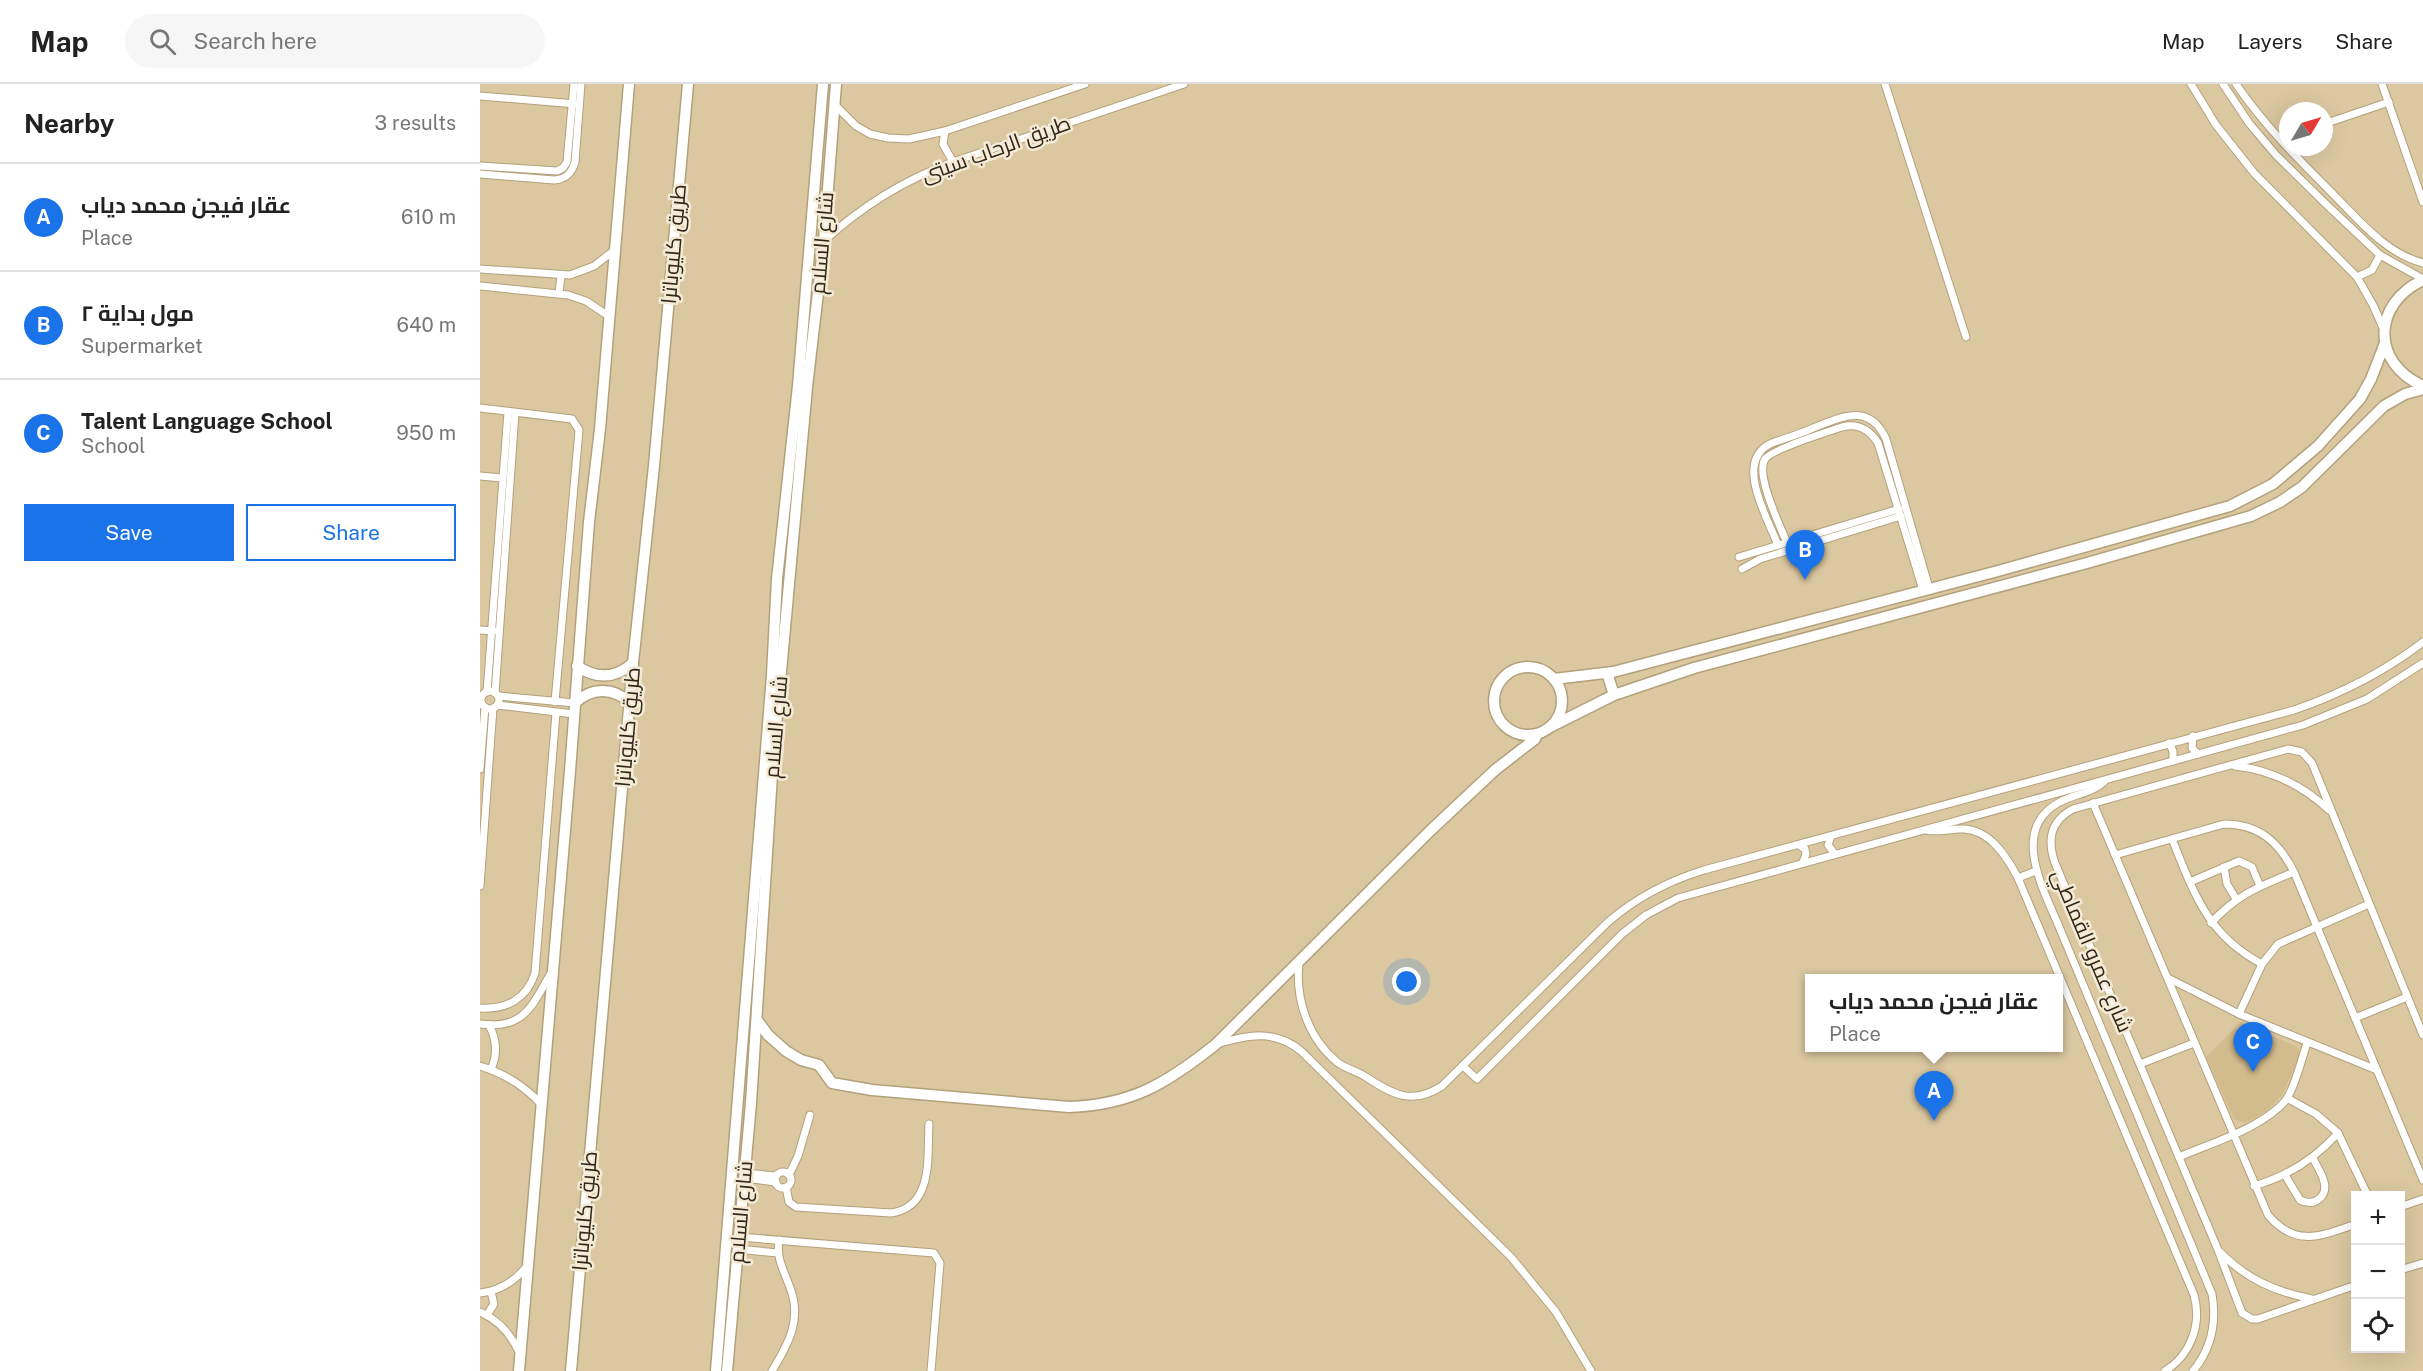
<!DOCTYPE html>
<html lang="en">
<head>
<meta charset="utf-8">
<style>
	:root { --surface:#fff; --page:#f6f6f6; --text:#222; --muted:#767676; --line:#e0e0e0; --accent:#1a73e8 }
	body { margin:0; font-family:"Public Sans",Cairo,sans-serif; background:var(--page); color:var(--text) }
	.controls { position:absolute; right:18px; bottom:18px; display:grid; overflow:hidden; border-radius:0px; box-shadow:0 6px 24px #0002 }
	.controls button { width:54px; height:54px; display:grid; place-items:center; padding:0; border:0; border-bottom:2px solid var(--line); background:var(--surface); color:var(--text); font:30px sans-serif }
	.compass { position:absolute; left:1799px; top:18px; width:54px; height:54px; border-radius:50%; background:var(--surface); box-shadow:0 6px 24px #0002; rotate:52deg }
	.you { position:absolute; left:927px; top:898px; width:21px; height:21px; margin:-15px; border:4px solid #fff; border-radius:50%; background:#1a73e8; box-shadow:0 0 0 9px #1a73e833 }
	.badge { display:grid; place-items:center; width:39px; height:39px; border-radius:50%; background:var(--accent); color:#fff; font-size:20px; font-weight:700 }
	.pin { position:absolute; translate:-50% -50px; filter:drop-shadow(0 2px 3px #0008) }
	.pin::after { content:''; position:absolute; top:32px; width:21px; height:18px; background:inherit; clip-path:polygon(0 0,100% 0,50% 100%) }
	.popup { position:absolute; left:1325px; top:890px; width:258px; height:78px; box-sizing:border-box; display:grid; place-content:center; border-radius:0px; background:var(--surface); filter:drop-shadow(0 2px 4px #0005); font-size:20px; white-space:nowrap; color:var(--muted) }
	.popup b { font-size:22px; color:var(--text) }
	.popup::after { content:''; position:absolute; left:50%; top:100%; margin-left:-12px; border:12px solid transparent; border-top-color:var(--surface) }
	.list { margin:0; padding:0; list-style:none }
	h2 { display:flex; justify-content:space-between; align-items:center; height:78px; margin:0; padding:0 24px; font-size:26px }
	h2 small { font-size:20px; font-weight:400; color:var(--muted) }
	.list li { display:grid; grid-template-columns:39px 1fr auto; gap:18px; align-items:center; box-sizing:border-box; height:108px; padding:0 24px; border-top:2px solid var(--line) }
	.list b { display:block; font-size:22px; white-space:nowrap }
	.list p { margin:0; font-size:20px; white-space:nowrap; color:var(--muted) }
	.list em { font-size:20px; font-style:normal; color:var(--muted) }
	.actions { display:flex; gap:12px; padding:18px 24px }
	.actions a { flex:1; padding:14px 0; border:2px solid var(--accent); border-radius:0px; text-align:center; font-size:21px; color:var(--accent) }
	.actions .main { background:var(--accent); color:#fff }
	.icon { flex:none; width:33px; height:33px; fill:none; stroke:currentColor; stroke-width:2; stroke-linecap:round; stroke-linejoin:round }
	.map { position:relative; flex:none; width:1943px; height:1287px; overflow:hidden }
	header { display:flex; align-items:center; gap:36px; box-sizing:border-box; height:84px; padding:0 30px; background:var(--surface); border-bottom:2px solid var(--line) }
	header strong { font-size:28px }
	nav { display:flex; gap:33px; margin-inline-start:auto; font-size:21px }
	.search { width:420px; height:54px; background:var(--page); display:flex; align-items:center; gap:15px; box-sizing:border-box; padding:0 21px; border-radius:33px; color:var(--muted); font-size:22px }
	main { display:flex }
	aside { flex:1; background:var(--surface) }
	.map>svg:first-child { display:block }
	.built { fill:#d2bb8d }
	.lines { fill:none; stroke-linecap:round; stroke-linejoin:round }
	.street-casing { stroke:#b3a17b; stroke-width:9 }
	.secondary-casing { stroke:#b3a17b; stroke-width:13 }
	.street { stroke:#fff; stroke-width:7 }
	.secondary { stroke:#fff; stroke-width:10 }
	.labels { text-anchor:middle; stroke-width:5; stroke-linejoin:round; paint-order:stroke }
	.street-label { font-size:21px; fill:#2f2718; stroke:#f4ead6 }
</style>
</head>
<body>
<header>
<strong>Map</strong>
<div class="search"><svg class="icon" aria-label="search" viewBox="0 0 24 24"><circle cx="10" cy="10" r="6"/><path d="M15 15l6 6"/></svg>Search here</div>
<nav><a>Map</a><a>Layers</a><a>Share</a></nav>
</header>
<main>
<aside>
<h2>Nearby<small>3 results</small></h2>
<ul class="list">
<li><span class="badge">A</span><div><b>عقار فيجن محمد دياب</b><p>Place</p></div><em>610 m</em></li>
<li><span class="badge">B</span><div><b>مول بداية ۲</b><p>Supermarket</p></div><em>640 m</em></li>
<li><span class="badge">C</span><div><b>Talent Language School</b><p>School</p></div><em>950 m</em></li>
</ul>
<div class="actions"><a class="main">Save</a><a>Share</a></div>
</aside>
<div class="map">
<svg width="1943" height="1287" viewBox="0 0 1943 1287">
	<rect width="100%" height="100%" fill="#dbc8a1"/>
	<!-- built -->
	<path class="built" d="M 1761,938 L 1817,963 L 1819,968 L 1819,975 L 1802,1011 L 1786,1028 L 1765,1039 L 1754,1035 L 1726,973 Z"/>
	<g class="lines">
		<defs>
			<g id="street">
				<path d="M 1405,0 L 1486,253"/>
				<path d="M 1711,0 L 1736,41 L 1774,89 L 1877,193 L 1893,221 L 1904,246"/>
				<path d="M 1743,0 L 1769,39 L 1796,71 L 1850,124 L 1900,171 L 1943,195"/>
				<path d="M 1756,0 C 1784,41 1818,75 1853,110 C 1879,136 1905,169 1943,179"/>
				<path d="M 1902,0 L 1943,118"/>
				<path d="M 0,12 L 96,20"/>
				<path d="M 354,20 L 376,42 L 390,50 L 408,54 L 429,55 L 465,47 L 605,0"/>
				<path d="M 1844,40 L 1909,18"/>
				<path d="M 465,47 L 463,60 L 473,78"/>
				<path d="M 0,82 L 77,87 L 83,84 L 87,78 L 94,0"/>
				<path d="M 0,90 L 74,96 C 86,95 92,89 95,78 L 101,0"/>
				<path d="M 344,157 C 382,122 424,96 473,78 L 704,0"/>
				<path d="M 0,185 L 90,191 L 114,182 L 136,165"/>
				<path d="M 1877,193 L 1892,186 L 1900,171"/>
				<path d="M 0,202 L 88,211 L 106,217 L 130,233"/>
				<path d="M 79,209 L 81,192"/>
				<path d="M 0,324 L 92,335 L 99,346 L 75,618"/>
				<path d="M 0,392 L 22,394"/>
				<path d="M 1307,459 C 1300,442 1275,390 1285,375 C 1292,365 1347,348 1362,343 C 1378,339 1389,345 1398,359 L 1443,506"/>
				<path d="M 1298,461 C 1287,433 1253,376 1292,359 C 1306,354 1320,350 1333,344 C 1362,333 1389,318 1406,355 L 1449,504"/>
				<path d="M 1259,473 L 1419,425"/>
				<path d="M 1262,485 L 1280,475 L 1421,432"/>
				<path d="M 0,546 L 14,547"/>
				<circle cx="10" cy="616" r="9"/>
				<path d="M 7,608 L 28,328"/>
				<path d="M 15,609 L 35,329"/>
				<path d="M 18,612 L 95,619"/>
				<path d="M 17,621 L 94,630"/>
				<path d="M 1713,652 L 1712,664 L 1718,670"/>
				<path d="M 1689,659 L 1693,667 L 1693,677"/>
				<path d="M 1755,682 C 1791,686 1822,701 1849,726"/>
				<path d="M 0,685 L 5,623"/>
				<path d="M 1624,698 C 1611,710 1593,710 1578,719 C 1529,747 1565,808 1580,845 L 1732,1210 C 1737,1239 1732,1264 1713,1287"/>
				<path d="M 1613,719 L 1788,1131 C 1816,1164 1841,1152 1876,1140"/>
				<path d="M 1446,746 C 1460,749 1471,744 1484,745 C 1510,746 1527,773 1538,794 L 1714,1211 C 1722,1240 1711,1271 1685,1287"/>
				<path d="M 1351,752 L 1348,761 L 1355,770"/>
				<path d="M 1692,755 C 1714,809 1727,851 1782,880"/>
				<path d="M 1319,761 L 1325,765 L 1326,770 L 1323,778"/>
				<path d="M 1635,771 L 1744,740 C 1779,740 1799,758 1814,788 L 1943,1096"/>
				<path d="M 1744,783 L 1747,800 L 1756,815"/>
				<path d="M 1538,794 L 1556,787"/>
				<path d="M 1710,798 L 1759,777 L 1772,783 L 1780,802"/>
				<path d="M 0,802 L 13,624"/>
				<path d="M 1731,839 C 1758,810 1778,803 1814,788"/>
				<path d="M 819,878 C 815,915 828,954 857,978 C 864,984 877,987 886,993 C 912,1010 932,1022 962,1002 L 1128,838 C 1157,813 1188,797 1224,786 L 1814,626 C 1860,610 1904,588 1943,558"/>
				<path d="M 1688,894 L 1759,930 L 1897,986"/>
				<path d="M 0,924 C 26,926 47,915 55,889 L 76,629"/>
				<path d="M 1759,930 L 1782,880 L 1798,860 L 1889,820"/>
				<path d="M 1875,934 L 1927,913"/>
				<path d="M 0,940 C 44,946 52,922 71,889"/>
				<path d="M 9,941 C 17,956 18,970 11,985"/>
				<path d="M 737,960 C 768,951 794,945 821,967 L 1031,1173 L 1076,1228 L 1111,1287"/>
				<path d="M 1660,980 L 1714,959"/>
				<path d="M 0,982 C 24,989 43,1001 60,1019"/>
				<path d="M 983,982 L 997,995 L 1142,850 L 1166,831 L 1198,814 L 1823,641 L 1887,615 L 1943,579"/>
				<path d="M 1807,1014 L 1836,1030 L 1858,1049 L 1888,1112"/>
				<path d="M 1699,1073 C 1731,1059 1783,1044 1806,1016 C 1815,1003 1822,974 1827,959"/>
				<circle cx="303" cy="1096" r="8"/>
				<path d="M 264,1089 L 296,1092"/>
				<path d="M 309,1091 L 318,1072 L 330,1031"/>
				<path d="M 1805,1091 L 1820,1116 C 1826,1119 1833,1120 1839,1115 C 1853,1104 1838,1085 1833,1074"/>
				<path d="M 264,1094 L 296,1098"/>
				<path d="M 1774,1102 C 1808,1092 1835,1075 1858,1049"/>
				<path d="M 306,1103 L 309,1118 L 316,1123 L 411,1129 C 454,1123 447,1073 449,1040"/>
				<path d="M 1920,1123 L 1943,1115"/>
				<path d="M 259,1153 L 454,1169 L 460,1179 L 451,1287"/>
				<path d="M 257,1165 L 298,1169"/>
				<path d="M 1740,1168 C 1766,1195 1796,1208 1832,1215"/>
				<path d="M 1920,1186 L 1943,1179"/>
				<path d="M 1876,1201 L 1778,1235 L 1772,1235 L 1762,1229 L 1738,1166 L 1575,779 C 1567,756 1570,737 1593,725 L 1808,665 L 1822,668 L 1832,679 L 1943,951"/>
				<path d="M 0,1209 C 19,1207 35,1197 47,1182"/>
				<path d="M 0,1228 C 18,1236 31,1250 39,1268"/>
				<path d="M 7,1231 L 14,1220 L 11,1208"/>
				<path d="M 292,1287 C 309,1259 323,1234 309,1201 C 303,1185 296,1173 299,1156"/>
			</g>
			<g id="secondary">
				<path d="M 1943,196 C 1892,220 1891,279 1943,302"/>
				<path d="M 97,582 C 116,595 135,595 153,579"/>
				<circle cx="1048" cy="617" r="34"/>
				<path d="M 1127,589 L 1134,611"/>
				<path d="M 1074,595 L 1133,588 L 1518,487 L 1750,422 L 1793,400 L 1838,362 L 1880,315 L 1891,295 L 1905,259"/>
				<path d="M 95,619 C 111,603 134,603 150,619"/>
				<path d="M 1070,643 L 1134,611 L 1214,584 L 1607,479 L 1771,432 L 1800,418 L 1822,403 L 1904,322 L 1925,310 L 1943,305"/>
				<path d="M 277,936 L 288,951 L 306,967 L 321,976 L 339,981 L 352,999 L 392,1006 L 589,1023 C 652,1021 687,999 735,961 L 951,746 L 1015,686 L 1055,655 L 1057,650"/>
				<path d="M 39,1287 L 90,687 L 109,438 L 120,345 L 149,0"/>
				<path d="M 91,1287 L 153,579 L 174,382 L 208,0"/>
				<path d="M 236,1287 L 292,591 L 297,495 L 318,302 L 343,0"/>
				<path d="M 247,1287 L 271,1019 L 293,675 L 327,303 L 344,157 L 356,0"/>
			</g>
		</defs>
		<!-- street casing -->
		<use href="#street" class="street-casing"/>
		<!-- secondary casing -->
		<use href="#secondary" class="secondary-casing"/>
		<!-- street -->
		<use href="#street" class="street"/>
		<!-- secondary -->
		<use href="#secondary" class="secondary"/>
	</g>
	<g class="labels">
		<!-- street labels -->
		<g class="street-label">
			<text transform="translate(516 65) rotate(-20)" y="7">طريق الرحاب سيتى</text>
			<text transform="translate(342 159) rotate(-85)" y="7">شارع السلام</text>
			<text transform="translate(194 160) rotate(-85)" y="7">طريق كليوباترا</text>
			<text transform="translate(148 643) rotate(-85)" y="7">طريق كليوباترا</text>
			<text transform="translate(296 643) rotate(-85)" y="7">شارع السلام</text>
			<text transform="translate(1612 867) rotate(67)" y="7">شارع عمرو القماطي</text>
			<text transform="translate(105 1127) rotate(-85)" y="7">طريق كليوباترا</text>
			<text transform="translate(261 1128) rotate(-85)" y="7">شارع السلام</text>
		</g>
	</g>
</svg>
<div class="controls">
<button>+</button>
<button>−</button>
<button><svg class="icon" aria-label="locate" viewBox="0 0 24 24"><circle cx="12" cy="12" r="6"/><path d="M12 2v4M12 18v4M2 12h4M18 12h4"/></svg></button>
</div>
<svg class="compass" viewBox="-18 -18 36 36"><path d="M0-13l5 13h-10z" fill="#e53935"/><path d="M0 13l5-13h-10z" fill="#767676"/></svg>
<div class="you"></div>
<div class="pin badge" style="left:1454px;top:1037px">A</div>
<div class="popup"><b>عقار فيجن محمد دياب</b>Place</div>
<div class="pin badge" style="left:1325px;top:496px">B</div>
<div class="pin badge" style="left:1773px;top:988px">C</div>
</div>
</main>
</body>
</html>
